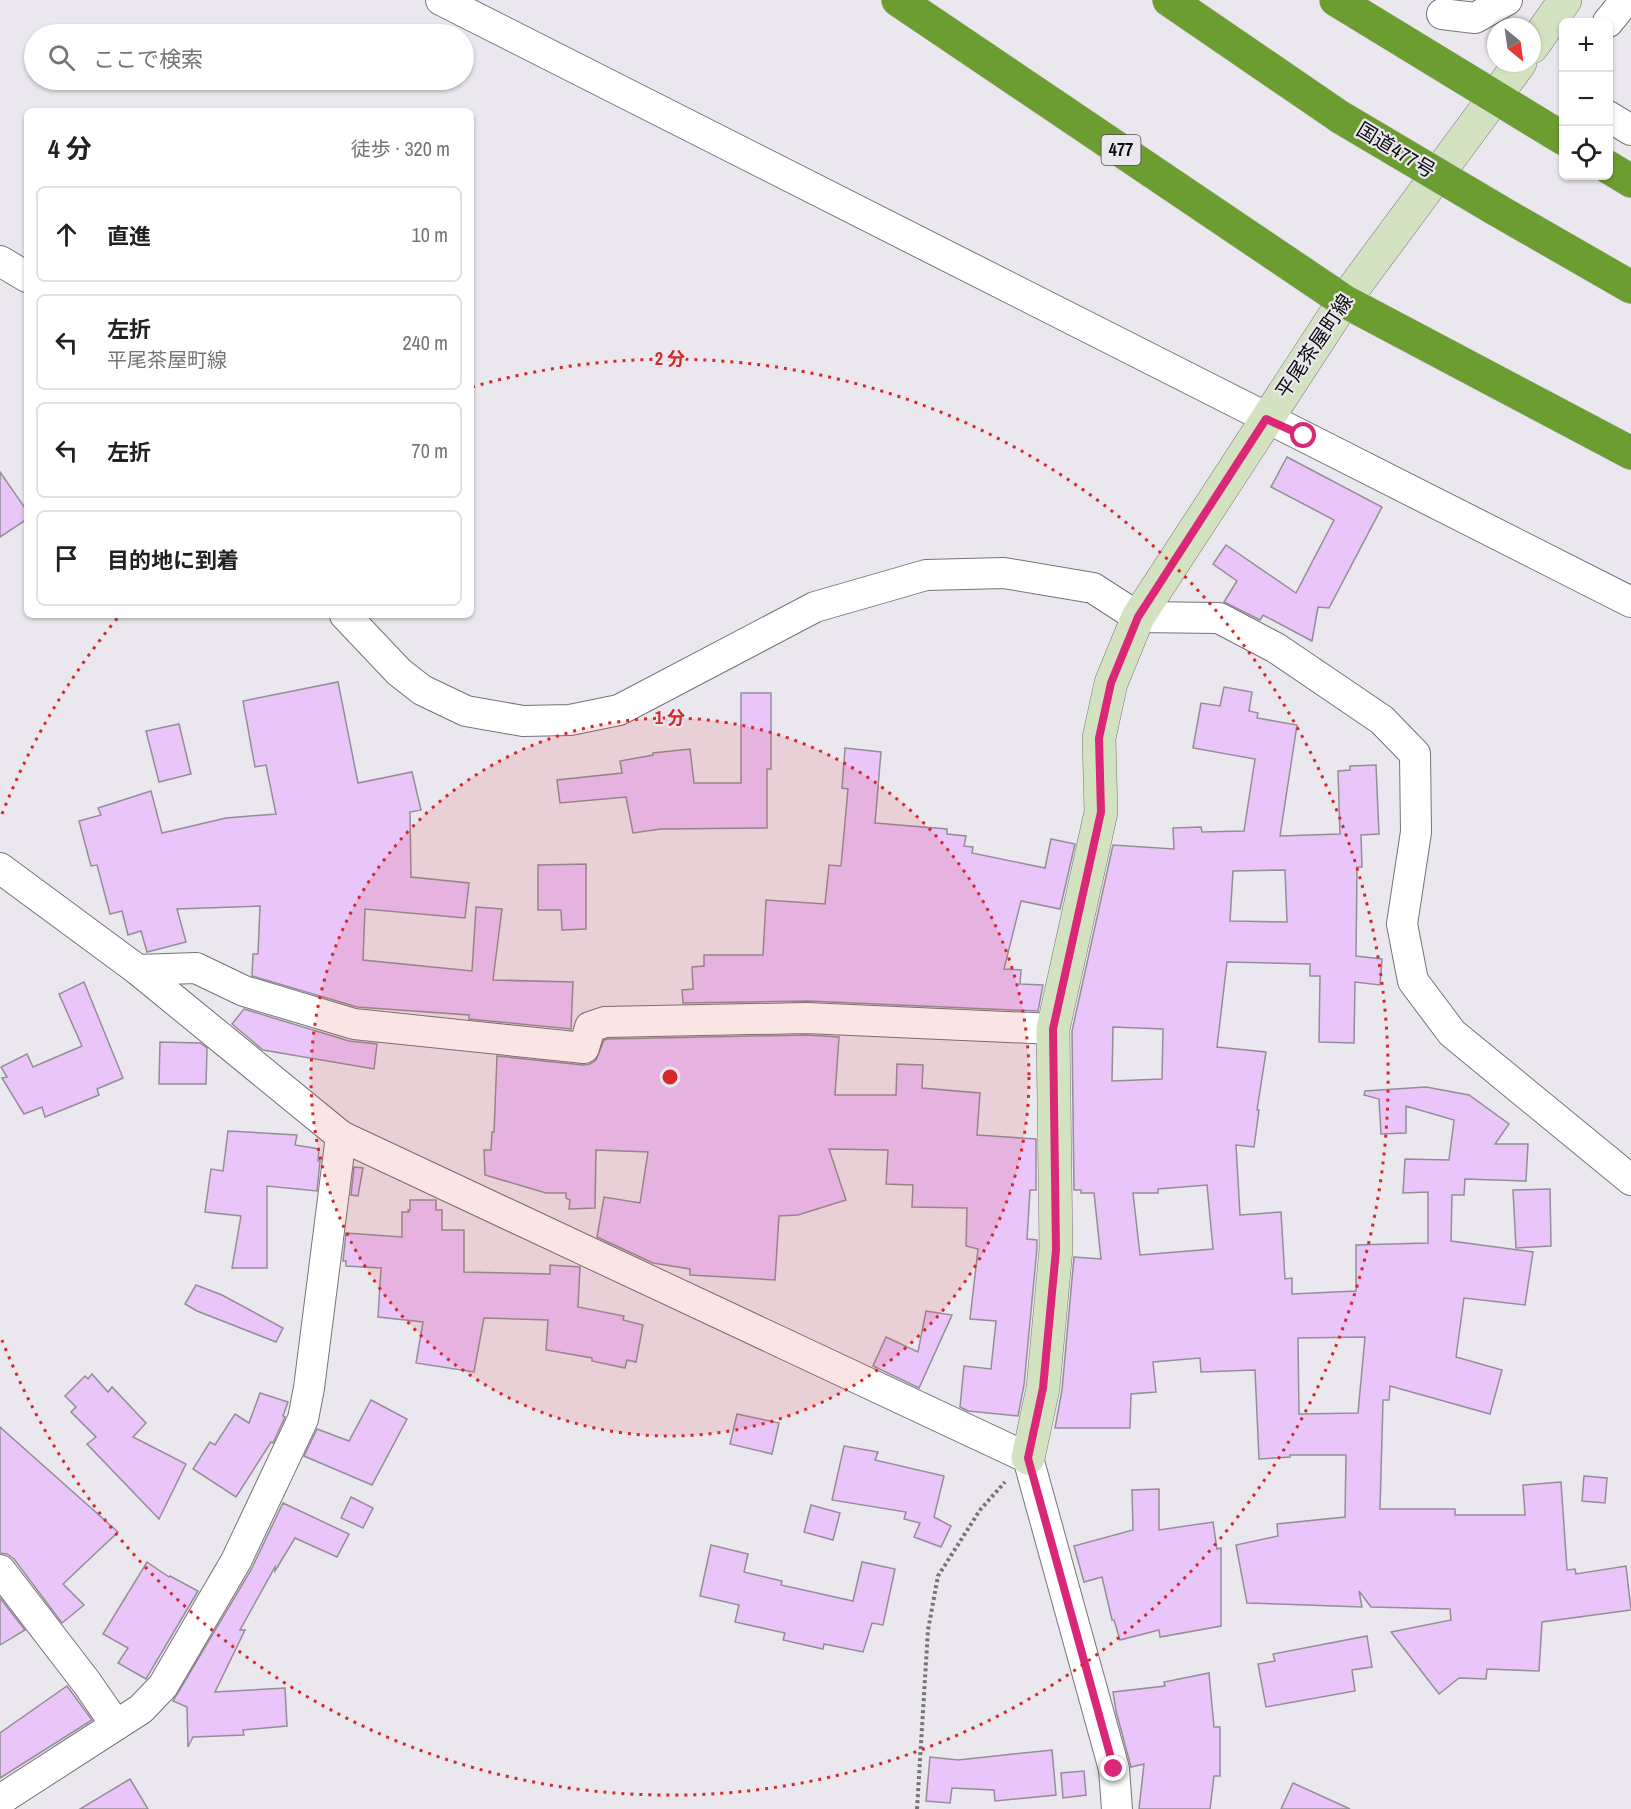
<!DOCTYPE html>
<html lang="ja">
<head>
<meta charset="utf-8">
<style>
	:root { --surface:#fff; --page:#f2f2f2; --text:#202124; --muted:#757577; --line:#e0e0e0 }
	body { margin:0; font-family:"Archivo Narrow","Noto Sans JP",sans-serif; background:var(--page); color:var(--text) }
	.controls { position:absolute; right:18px; top:18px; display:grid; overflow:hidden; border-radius:9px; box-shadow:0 2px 4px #0004 }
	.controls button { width:54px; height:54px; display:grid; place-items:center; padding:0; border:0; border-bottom:2px solid var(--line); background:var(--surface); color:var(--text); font:30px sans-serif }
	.compass { position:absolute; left:1487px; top:18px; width:54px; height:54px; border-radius:50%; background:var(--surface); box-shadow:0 2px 4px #0004; rotate:151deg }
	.stop { position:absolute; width:18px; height:18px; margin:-14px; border:4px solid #db2777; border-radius:50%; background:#fff }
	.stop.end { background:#db2777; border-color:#fff; box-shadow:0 2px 6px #0008 }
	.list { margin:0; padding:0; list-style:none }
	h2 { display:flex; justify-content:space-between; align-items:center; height:78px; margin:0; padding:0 24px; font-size:26px }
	h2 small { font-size:20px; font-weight:400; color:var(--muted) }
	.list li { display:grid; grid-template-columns:39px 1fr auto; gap:18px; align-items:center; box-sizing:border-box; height:96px; margin:0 12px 12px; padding:0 12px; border:2px solid var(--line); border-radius:9px }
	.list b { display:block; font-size:22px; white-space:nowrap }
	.list p { margin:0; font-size:20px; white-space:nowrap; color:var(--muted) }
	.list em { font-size:20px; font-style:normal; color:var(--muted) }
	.icon { flex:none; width:33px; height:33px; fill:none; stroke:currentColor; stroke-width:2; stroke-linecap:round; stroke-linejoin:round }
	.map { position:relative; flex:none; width:1631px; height:1809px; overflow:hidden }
	.search { position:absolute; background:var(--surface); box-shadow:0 2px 4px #0004; left:24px; top:24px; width:450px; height:66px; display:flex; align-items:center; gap:15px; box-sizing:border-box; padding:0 21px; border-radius:33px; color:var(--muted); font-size:22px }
	.panel { position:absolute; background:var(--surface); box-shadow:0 2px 4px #0004; left:24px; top:108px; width:450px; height:510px; border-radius:9px }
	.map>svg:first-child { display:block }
	.building { fill:#e9c5fa; stroke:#938f95; stroke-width:1.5; fill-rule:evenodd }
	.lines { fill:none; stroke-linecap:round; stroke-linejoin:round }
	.street-casing { stroke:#777379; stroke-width:32 }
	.secondary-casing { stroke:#777379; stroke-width:34 }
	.highway-casing { stroke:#c5c5c5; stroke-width:34 }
	.path { stroke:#767478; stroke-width:4; stroke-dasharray:3 3; stroke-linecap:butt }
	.street { stroke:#fff; stroke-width:30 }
	.secondary { stroke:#d3e2c1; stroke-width:33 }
	.highway { stroke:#6c9d30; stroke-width:33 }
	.highway-bridge-casing { stroke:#c5c5c5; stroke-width:34; stroke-linecap:butt }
	.highway-bridge { stroke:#6c9d30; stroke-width:33 }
	.route { stroke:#db2777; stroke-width:8 }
	.ring { fill:none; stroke:#d62828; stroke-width:3; stroke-dasharray:3 6 }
	.labels { text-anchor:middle; stroke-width:4.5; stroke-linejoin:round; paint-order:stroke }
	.shield { fill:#ebe7ee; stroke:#504e51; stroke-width:1.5 }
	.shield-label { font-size:18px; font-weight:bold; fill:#0d0c0e }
	.street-label { font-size:20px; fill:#0d0c0e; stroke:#ebe7ee }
	.centre { fill:#d62828; stroke:#ebe7ee; stroke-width:3 }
	.ring-label { font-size:18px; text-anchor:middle; font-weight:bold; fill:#d62828; stroke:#ebe7ee; stroke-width:4.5; stroke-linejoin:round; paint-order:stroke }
</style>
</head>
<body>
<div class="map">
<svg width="1631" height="1809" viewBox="0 0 1631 1809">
	<rect width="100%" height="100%" fill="#ebe7ee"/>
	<!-- building -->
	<g class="building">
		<path d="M 1287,457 L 1382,507 L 1329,608 L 1318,607 L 1312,641 L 1263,615 L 1260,620 L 1224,602 L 1237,581 L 1213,564 L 1226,545 L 1296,593 L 1334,520 L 1271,487 Z"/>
		<path d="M 0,472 L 27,511 L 27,519 L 0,537 Z"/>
		<path d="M 338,682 L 358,783 L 412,772 L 421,810 L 410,812 L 411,877 L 469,883 L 465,918 L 365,909 L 363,960 L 472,971 L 476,907 L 502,909 L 493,980 L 573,982 L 571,1029 L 469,1019 L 469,1015 L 357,1007 L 252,976 L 253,954 L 258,954 L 260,906 L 177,909 L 186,942 L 147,952 L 141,931 L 128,935 L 122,911 L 110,914 L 97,865 L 91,866 L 79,821 L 101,815 L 98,808 L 151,791 L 162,833 L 226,818 L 276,814 L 266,765 L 255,767 L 243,701 Z"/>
		<path d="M 1224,687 L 1252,692 L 1249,711 L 1258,713 L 1257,718 L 1297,725 L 1280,836 L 1340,834 L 1338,771 L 1350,770 L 1350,766 L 1376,765 L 1379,834 L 1361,835 L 1362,867 L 1357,867 L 1356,956 L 1382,959 L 1380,985 L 1355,982 L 1354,1043 L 1319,1042 L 1320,976 L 1310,976 L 1310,964 L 1227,962 L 1217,1047 L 1266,1052 L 1257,1110 L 1259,1110 L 1254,1147 L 1236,1145 L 1240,1215 L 1281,1212 L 1285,1279 L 1292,1278 L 1292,1294 L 1356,1291 L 1356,1245 L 1428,1243 L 1428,1192 L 1403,1193 L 1405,1159 L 1449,1160 L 1454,1120 L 1406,1106 L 1406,1133 L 1381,1134 L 1379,1099 L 1364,1095 L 1365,1091 L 1426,1087 L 1469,1095 L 1509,1124 L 1495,1144 L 1528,1144 L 1526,1181 L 1465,1179 L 1464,1195 L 1452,1195 L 1451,1241 L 1533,1252 L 1525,1305 L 1464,1298 L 1456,1357 L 1502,1370 L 1490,1414 L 1390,1386 L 1389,1400 L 1383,1400 L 1380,1509 L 1455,1509 L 1455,1515 L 1525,1515 L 1523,1485 L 1561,1482 L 1567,1570 L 1575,1569 L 1576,1574 L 1626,1566 L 1631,1610 L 1542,1622 L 1539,1671 L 1487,1669 L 1486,1679 L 1459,1678 L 1439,1694 L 1391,1632 L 1451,1620 L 1450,1609 L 1371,1607 L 1359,1591 L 1362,1607 L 1247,1603 L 1236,1545 L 1278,1536 L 1277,1524 L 1345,1517 L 1346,1455 L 1290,1455 L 1290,1457 L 1259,1459 L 1255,1370 L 1201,1372 L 1200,1358 L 1153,1362 L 1156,1392 L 1131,1394 L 1130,1428 L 1055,1428 L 1062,1390 L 1074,1257 L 1101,1259 L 1094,1193 L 1081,1193 L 1081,1190 L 1074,1190 L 1072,1031 L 1113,845 L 1174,849 L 1173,828 L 1201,827 L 1202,832 L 1244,831 L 1255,759 L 1193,748 L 1201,703 L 1220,706 ZM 1285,870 L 1287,922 L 1230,921 L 1233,871 ZM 1113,1027 L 1163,1029 L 1162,1079 L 1112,1081 ZM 1207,1185 L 1213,1249 L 1140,1255 L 1133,1193 L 1158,1193 L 1158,1189 ZM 1365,1337 L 1358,1413 L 1299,1414 L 1298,1338 Z"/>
		<path d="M 741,693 L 771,693 L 771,769 L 767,769 L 767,828 L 661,829 L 633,833 L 626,797 L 560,803 L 557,780 L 622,773 L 620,761 L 653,755 L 653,753 L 690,749 L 694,783 L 741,783 Z"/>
		<path d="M 179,724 L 191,774 L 159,782 L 146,731 Z"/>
		<path d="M 845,748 L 881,752 L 875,823 L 947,829 L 947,834 L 966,836 L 964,846 L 973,847 L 972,853 L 1045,868 L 1051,839 L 1075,844 L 1060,909 L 1021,901 L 1004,969 L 1021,970 L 1020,984 L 1043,985 L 1038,1011 L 808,1001 L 683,1003 L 682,990 L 693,989 L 692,967 L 704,966 L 704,955 L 763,955 L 766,900 L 825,904 L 829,865 L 841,866 L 848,789 L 842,788 Z"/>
		<path d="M 586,864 L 586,929 L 562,930 L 561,910 L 538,910 L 538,865 Z"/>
		<path d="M 84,982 L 123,1078 L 97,1089 L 99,1095 L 45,1117 L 42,1107 L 24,1114 L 2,1078 L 7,1077 L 1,1067 L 27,1054 L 33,1067 L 82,1046 L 59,994 Z"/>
		<path d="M 244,1009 L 349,1041 L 377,1044 L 374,1069 L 263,1050 L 232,1024 Z"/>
		<path d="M 807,1035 L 839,1037 L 835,1095 L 896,1095 L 897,1064 L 923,1065 L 922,1088 L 980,1093 L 977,1135 L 1036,1139 L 1036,1190 L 1030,1190 L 1027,1239 L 1037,1240 L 1037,1248 L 1024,1385 L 1018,1416 L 968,1411 L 960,1407 L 964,1366 L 991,1369 L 996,1321 L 970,1319 L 978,1249 L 966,1246 L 967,1208 L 912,1207 L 913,1185 L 886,1184 L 888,1150 L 829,1149 L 846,1200 L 798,1215 L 779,1216 L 775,1280 L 690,1275 L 690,1269 L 653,1263 L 597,1237 L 604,1197 L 640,1203 L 648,1152 L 596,1150 L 595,1208 L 569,1209 L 570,1200 L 566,1198 L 566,1193 L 546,1193 L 485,1175 L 484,1150 L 491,1150 L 492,1132 L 494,1132 L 497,1056 L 583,1065 L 590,1064 L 596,1060 L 604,1040 L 608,1039 Z"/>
		<path d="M 160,1042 L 200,1043 L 207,1048 L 206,1084 L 159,1084 Z"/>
		<path d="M 228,1131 L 297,1135 L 295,1145 L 319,1149 L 318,1161 L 320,1161 L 317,1191 L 267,1186 L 267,1268 L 232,1268 L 241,1216 L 205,1212 L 211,1169 L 223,1171 Z"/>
		<path d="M 354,1167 L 363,1168 L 358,1196 L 351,1195 Z"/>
		<path d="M 1550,1189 L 1551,1246 L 1516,1248 L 1513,1190 Z"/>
		<path d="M 410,1200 L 436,1200 L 436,1210 L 442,1210 L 442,1230 L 464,1230 L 464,1272 L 550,1274 L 550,1265 L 580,1267 L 578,1307 L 624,1316 L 623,1320 L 643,1325 L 636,1362 L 627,1360 L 625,1368 L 592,1361 L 592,1358 L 546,1350 L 548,1320 L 484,1318 L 474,1372 L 416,1363 L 423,1322 L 378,1317 L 381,1268 L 346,1266 L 346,1261 L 343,1261 L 346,1233 L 402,1237 L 402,1212 L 409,1212 L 408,1210 L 410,1210 Z"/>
		<path d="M 196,1285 L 222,1295 L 283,1328 L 276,1342 L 197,1311 L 185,1304 Z"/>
		<path d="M 926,1311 L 952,1315 L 919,1388 L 873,1366 L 886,1337 L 918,1352 Z"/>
		<path d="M 92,1374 L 108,1392 L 112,1387 L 146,1423 L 133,1437 L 186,1464 L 159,1519 L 87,1444 L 96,1437 L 71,1412 L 76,1407 L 65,1396 L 85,1376 L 88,1379 Z"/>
		<path d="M 260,1393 L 288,1402 L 283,1416 L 285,1417 L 273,1443 L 271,1442 L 236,1497 L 193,1469 L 210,1442 L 215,1445 L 235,1414 L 249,1423 Z"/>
		<path d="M 371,1400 L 407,1419 L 372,1485 L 304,1456 L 317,1429 L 349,1441 Z"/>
		<path d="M 737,1414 L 779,1423 L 772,1454 L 730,1444 Z"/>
		<path d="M 0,1427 L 118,1532 L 63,1584 L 84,1605 L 62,1623 L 14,1559 L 7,1554 L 0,1553 Z"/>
		<path d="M 844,1446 L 878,1452 L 875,1460 L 944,1476 L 934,1517 L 951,1526 L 941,1547 L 914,1537 L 920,1523 L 904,1519 L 906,1512 L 832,1500 Z"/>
		<path d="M 1584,1476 L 1607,1478 L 1605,1503 L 1582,1501 Z"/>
		<path d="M 1159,1489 L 1159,1530 L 1213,1522 L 1217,1549 L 1221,1548 L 1221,1626 L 1160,1637 L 1159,1630 L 1120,1640 L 1114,1620 L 1112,1620 L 1102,1577 L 1084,1582 L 1074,1546 L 1133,1530 L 1132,1490 Z"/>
		<path d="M 351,1497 L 373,1508 L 363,1528 L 341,1518 Z"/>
		<path d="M 283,1503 L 349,1534 L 337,1557 L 295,1538 L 275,1571 L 275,1567 L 240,1630 L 245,1630 L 215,1692 L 285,1688 L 287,1726 L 243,1730 L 244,1735 L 193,1737 L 188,1747 L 187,1707 L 173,1701 L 251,1570 Z"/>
		<path d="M 811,1505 L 840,1513 L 833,1540 L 804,1532 Z"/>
		<path d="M 711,1545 L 748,1554 L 744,1572 L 782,1581 L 781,1585 L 853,1601 L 862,1562 L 895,1569 L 883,1625 L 872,1623 L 863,1652 L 824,1644 L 823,1649 L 783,1640 L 785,1633 L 735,1622 L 739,1605 L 700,1596 Z"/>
		<path d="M 147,1562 L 169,1577 L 170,1576 L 198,1591 L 146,1679 L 118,1663 L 128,1648 L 103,1634 Z"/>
		<path d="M 0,1598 L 25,1630 L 0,1645 Z"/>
		<path d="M 1367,1636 L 1372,1667 L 1352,1670 L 1355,1691 L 1266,1707 L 1258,1664 L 1275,1661 L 1273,1654 Z"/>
		<path d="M 1209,1673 L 1214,1727 L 1220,1727 L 1220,1776 L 1214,1776 L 1210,1809 L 1139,1809 L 1144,1764 L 1131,1767 L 1116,1711 L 1113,1692 L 1165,1686 L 1164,1682 Z"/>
		<path d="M 67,1686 L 92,1720 L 0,1778 L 0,1733 Z"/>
		<path d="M 1052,1750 L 1056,1795 L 995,1801 L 994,1790 L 952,1788 L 950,1803 L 926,1801 L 930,1757 L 958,1760 Z"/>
		<path d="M 1084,1771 L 1086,1795 L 1063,1798 L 1061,1773 Z"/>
		<path d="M 130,1779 L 148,1809 L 80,1809 Z"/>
		<path d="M 1293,1783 L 1350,1809 L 1281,1809 Z"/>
	</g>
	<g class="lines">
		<defs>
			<g id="street">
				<path d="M 441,0 L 1631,602"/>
				<path d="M 1442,14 L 1475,18 L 1507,0"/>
				<path d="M 1608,22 L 1626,0"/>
				<path d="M 1608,116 L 1631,130"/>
				<path d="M 0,261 L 27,277"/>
				<path d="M 345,615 L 399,672 L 422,690 L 466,711 L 523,721 L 570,720 L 619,710 L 815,607 L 926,575 L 1004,573 L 1093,588 L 1138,617 L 1219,618 L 1276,648 L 1382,720 L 1415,754 L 1416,832 L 1402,924 L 1413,981 L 1452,1033 L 1631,1180"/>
				<path d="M 0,868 L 138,970 L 341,1136 L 1028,1458 L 1114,1769 L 1117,1809"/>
				<path d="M 138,970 L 196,968 L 244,991 L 354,1024 L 584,1048 L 590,1027 L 605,1022 L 807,1018 L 1053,1029"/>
				<path d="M 0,1570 L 87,1683 L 116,1725"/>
				<path d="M 0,1800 L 141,1709 L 163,1686 L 236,1561 L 303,1419 L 309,1388 L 341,1136"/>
			</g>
			<g id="secondary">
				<path d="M 1532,47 L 1565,0"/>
				<path d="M 1028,1458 L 1043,1388 L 1056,1249 L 1053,1029 L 1101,812 L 1099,738 L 1111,683 L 1138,617 L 1344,301 L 1520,63"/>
			</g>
			<g id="highway">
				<path d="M 898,0 L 1344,301 L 1631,453"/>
				<path d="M 1169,0 L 1340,117"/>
				<path d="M 1336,0 L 1564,139"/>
				<path d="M 1608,167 L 1631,181"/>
				<path d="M 1497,210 L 1631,287"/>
			</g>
		</defs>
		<!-- street casing -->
		<use href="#street" class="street-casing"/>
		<!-- secondary casing -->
		<use href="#secondary" class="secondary-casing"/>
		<!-- highway casing -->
		<use href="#highway" class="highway-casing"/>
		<!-- path -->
		<path class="path" d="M 917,1809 L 928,1630 L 938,1576 L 980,1510 L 1005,1482"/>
		<!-- street -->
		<use href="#street" class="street"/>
		<!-- secondary -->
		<use href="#secondary" class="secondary"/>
		<!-- highway -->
		<use href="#highway" class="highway"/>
		<defs>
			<path id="highway-bridge" d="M 1340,117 L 1497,210"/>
		</defs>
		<!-- highway-bridge casing -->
		<use href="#highway-bridge" class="highway-bridge-casing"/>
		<!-- highway-bridge -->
		<use href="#highway-bridge" class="highway-bridge"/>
	</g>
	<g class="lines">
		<!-- route -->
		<path class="route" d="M 1114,1769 L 1028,1458 L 1043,1388 L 1056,1250 L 1053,1029 L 1101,812 L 1099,738 L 1111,683 L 1138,617 L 1266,419 L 1304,436"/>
	</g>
	<!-- distance rings -->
	<circle cx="670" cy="1077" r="359" fill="#d62828" fill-opacity=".12"/>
	<g class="ring">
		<circle cx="670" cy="1077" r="359"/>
		<path d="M2 814A718 718 0 0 1 120 615M472 387A718 718 0 1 1 2 1340"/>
	</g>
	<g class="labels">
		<!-- shield labels -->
		<rect class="shield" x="1101.5" y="135" width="39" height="30" rx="4.5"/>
		<g class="shield-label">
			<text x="1121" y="156">477</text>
		</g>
		<!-- street labels -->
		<g class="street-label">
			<text transform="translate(1396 150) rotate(31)" y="7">国道477号</text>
			<text transform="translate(1314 346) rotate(-56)" y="7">平尾茶屋町線</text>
		</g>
	</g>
	<circle cx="670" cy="1077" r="9" class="centre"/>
	<g class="ring-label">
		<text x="670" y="365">2 分</text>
		<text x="670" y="724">1 分</text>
	</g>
</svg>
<div class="controls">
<button>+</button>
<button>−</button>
<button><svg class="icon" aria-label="locate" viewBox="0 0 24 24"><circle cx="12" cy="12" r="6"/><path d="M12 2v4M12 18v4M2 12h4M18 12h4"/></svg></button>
</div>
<svg class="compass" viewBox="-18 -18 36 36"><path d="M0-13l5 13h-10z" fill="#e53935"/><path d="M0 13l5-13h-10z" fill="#757577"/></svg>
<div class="stop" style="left:1304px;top:436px"></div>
<div class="stop end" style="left:1114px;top:1769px"></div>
<div class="search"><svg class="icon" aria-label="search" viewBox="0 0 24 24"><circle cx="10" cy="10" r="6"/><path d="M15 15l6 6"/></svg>ここで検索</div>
<section class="panel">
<h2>4 分<small>徒歩 · 320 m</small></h2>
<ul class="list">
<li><svg class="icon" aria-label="ahead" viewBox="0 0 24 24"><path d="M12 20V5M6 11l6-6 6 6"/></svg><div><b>直進</b></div><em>10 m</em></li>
<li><svg class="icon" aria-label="left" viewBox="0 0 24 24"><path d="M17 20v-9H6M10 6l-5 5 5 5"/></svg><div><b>左折</b><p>平尾茶屋町線</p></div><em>240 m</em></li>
<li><svg class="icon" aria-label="left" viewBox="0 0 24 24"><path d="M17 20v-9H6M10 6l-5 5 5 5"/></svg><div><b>左折</b></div><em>70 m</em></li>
<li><svg class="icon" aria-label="arrive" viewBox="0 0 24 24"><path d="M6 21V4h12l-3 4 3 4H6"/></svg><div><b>目的地に到着</b></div></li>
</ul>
</section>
</div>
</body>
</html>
